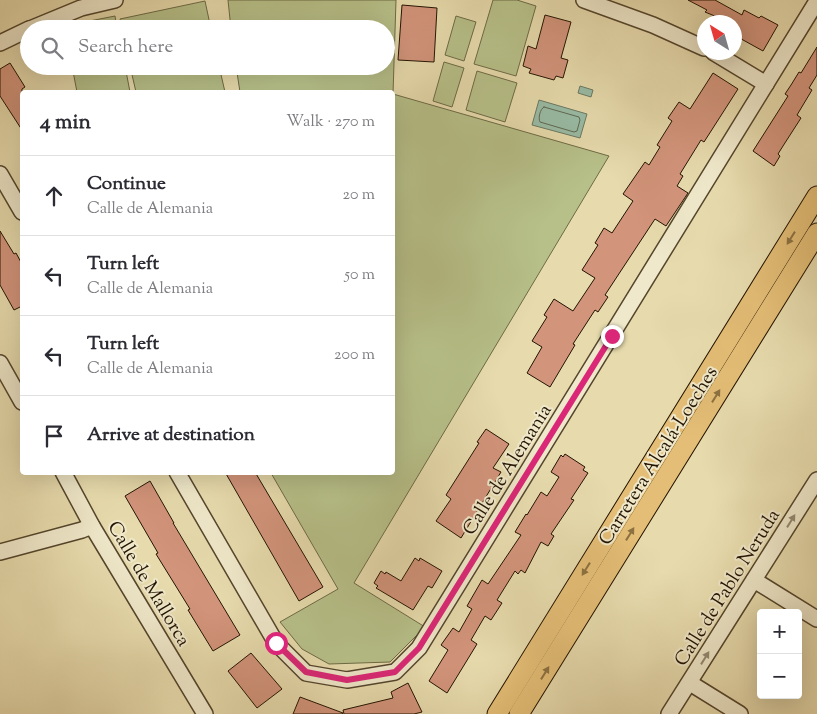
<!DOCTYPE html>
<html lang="en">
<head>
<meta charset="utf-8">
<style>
	:root { --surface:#fff; --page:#f7f7f7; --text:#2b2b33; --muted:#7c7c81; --line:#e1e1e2 }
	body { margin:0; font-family:"Sorts Mill Goudy",serif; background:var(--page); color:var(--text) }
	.controls { position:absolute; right:15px; bottom:15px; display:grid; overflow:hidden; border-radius:5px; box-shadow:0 5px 20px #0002 }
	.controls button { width:45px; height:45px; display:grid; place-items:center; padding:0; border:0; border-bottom:1px solid var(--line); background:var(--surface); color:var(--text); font:25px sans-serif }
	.compass { position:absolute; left:697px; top:15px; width:45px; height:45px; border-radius:50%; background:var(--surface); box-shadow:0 5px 20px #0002; rotate:323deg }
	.stop { position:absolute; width:15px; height:15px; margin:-11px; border:4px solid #db2777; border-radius:50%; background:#fff }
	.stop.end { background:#db2777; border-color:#fff; box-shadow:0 1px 5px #0008 }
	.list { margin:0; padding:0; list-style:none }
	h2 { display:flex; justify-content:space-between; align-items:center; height:65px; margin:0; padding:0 20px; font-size:21px }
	h2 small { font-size:16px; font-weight:400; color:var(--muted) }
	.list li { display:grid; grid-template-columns:32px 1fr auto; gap:15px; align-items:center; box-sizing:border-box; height:80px; padding:0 20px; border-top:1px solid var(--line) }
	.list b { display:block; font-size:19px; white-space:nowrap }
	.list p { margin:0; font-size:16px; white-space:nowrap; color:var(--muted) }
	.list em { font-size:16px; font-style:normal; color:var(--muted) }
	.icon { flex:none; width:28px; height:28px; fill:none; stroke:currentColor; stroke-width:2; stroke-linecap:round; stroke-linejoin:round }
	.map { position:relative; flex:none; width:817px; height:714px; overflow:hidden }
	.search { position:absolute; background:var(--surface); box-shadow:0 5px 20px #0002; left:20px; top:20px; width:375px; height:55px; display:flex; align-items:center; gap:12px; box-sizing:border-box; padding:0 18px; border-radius:28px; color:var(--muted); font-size:19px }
	.panel { position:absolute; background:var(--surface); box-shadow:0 5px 20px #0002; left:20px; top:90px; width:375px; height:385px; border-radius:5px }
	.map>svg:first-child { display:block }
	.green { fill:#b7c089; stroke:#6d6a45 }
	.water { fill:#98bca5; stroke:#697863 }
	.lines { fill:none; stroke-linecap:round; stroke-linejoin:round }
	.shore { stroke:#5e6853; stroke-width:1 }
	.building { fill:#d2947b; stroke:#231301 }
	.minor-casing { stroke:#54452c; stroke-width:18 }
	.major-casing { stroke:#231301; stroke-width:21 }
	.minor { stroke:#efe8ca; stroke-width:15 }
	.major { stroke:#e4be76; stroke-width:19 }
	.oneway { fill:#8d7141 }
	.oneway2 { fill:#938870 }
	.route { stroke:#db2777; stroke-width:6 }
	.labels { text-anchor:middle; stroke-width:4; stroke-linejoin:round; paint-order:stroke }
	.street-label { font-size:19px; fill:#231301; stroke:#efe8ca }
</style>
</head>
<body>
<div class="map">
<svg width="817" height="714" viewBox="0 0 817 714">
	<rect width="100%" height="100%" fill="#e7dbad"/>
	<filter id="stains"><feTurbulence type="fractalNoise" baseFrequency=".004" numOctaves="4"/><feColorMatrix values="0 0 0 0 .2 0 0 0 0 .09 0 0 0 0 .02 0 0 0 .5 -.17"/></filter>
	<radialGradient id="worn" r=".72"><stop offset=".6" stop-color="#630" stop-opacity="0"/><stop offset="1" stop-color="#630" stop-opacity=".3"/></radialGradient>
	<!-- green -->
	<g class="green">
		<path d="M 228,0 L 396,0 L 393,94 L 609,156 L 354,583 L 425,627 L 390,662 L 329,664 L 302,649 L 280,622 L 338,589 L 271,473 L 392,472 L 392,92 L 240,92 L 236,66 L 386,66 L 386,29 L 231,29 Z"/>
		<path d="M 493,0 L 517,0 L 536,6 L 516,76 L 474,64 Z"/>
		<path d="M 205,1 L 211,29 L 122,29 L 120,19 Z"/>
		<path d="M 115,16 L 117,29 L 64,29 L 64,26 Z"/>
		<path d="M 456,16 L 476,22 L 464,61 L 445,55 Z"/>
		<path d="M 444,62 L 464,68 L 452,107 L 433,101 Z"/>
		<path d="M 72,66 L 125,66 L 130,92 L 77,92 Z"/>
		<path d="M 130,66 L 219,66 L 225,92 L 136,92 Z"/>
		<path d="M 477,71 L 517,83 L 505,122 L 466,110 Z"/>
	</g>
	<!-- water -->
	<g class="water">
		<path d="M 580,86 L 593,90 L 591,97 L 578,93 Z"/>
		<path d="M 539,100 L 587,114 L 580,138 L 532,125 Z"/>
	</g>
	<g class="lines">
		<!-- shore -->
		<path class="shore" d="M 544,107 L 579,117 L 580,120 L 577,131 L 574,132 L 540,122 C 538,118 540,109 544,107 Z"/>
	</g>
	<!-- building -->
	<g class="building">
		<path d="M 688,0 L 715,0 L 742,15 L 744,10 L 759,18 L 761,16 L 778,25 L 763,51 L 734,35 L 734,22 L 721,22 L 722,19 L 705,12 L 707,10 Z"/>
		<path d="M 402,5 L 437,8 L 434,62 L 398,60 Z"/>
		<path d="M 545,15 L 571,22 L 561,58 L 568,60 L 563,78 L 556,76 L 554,80 L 529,73 L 531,69 L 523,66 L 528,46 L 536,49 Z"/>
		<path d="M 817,47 L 817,75 L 809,88 L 812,90 L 797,115 L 801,118 L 783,146 L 778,154 L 780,156 L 774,166 L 753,151 L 788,96 L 785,94 L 791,85 L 799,72 L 801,73 Z"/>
		<path d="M 10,63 L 25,87 L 22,89 L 22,130 L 0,96 L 0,69 Z"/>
		<path d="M 713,73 L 738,89 L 704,142 L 701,140 L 680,174 L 683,176 L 677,186 L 688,193 L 666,226 L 655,219 L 605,295 L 608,297 L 598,312 L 595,310 L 573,344 L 575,345 L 550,387 L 527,373 L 542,347 L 532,341 L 547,317 L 544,315 L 554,299 L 573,311 L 595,278 L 582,270 L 598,245 L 595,243 L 604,228 L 612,233 L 633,201 L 623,194 L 645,162 L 649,165 L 660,147 L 657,145 L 672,121 L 668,118 L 679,102 L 690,109 Z"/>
		<path d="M 0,231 L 14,254 L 16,253 L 22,264 L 22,306 L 14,310 L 0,285 Z"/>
		<path d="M 486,429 L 509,444 L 493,468 L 501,472 L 461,538 L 436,521 L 451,499 L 446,495 L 479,443 L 477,442 Z"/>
		<path d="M 565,454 L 585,467 L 583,470 L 588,473 L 571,499 L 574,500 L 551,534 L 554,536 L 548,546 L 541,542 L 525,573 L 521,570 L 518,574 L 515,571 L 497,600 L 502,603 L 491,620 L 485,616 L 471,640 L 477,644 L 447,693 L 429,681 L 448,650 L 441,645 L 453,628 L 459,632 L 472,609 L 467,606 L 482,580 L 488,584 L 521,535 L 515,532 L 526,514 L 527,515 L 541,492 L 547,496 L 559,477 L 551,472 L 561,455 L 563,457 Z"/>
		<path d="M 225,472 L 255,472 L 323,587 L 299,601 Z"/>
		<path d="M 150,481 L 174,523 L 173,523 L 240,635 L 213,651 L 188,610 L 190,609 L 156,554 L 158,553 L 125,496 Z"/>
		<path d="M 415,558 L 419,561 L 420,558 L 442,571 L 432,588 L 428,586 L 413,610 L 376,588 L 378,586 L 374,583 L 381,571 L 385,574 L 386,572 L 401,581 Z"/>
		<path d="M 251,653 L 282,689 L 257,708 L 228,671 Z"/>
		<path d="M 408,683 L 422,712 L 414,714 L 344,714 L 343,710 L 393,698 L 391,692 Z"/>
		<path d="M 300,697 L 343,713 L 342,714 L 293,714 Z"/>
	</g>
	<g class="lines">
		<defs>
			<g id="minor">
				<path d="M 584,0 L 653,25 L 704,48"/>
				<path d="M 30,29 L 81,8 L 115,0"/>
				<path d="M 0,43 L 29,29"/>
				<path d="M 713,52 L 766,84"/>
				<path d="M 0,174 L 22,212"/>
				<path d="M 0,363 L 22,402"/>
				<path d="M 63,472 L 92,526 L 205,714"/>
				<path d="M 177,472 L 276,643 L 306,673 L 347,680 L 395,672 L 419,648 L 817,1"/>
				<path d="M 0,552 L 82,530 L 92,526"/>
				<path d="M 754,580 L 817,619"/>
				<path d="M 690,683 L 740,714"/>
				<path d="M 669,714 L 817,480"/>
			</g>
			<g id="major">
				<path d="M 497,714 L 817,196"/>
				<path d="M 519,714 L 817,233"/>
			</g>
		</defs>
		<!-- minor casing -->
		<use href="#minor" class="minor-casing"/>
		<!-- major casing -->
		<use href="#major" class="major-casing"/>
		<!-- minor -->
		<use href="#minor" class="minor"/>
		<!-- major -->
		<use href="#major" class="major"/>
	</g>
	<!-- one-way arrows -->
	<defs><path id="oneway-solid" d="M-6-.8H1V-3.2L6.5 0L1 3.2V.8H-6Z" transform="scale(1.25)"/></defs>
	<g class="oneway">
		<use href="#oneway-solid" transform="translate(791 238) rotate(122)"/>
		<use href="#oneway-solid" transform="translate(716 396) rotate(-58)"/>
		<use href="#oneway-solid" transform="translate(630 534) rotate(-58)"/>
		<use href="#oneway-solid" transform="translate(586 569) rotate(122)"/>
		<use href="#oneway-solid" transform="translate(545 673) rotate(-58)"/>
	</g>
	<g class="oneway2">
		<use href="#oneway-solid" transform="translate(791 521) rotate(-58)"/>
		<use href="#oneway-solid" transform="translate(705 658) rotate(-58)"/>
	</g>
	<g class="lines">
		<!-- route -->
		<path class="route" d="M 276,643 L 306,672 L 347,680 L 395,672 L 419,648 L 612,336"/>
	</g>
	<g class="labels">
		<!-- street labels -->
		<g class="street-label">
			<text transform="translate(657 455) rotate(-58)" y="7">Carretera Alcalá-Loeches</text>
			<text transform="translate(506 469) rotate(-58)" y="7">Calle de Alemania</text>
			<text transform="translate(150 583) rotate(59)" y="7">Calle de Mallorca</text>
			<text transform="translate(726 587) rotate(-58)" y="7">Calle de Pablo Neruda</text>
		</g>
	</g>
	<rect width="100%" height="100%" filter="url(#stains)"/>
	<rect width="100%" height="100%" fill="url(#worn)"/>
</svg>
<div class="controls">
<button>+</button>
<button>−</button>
</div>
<svg class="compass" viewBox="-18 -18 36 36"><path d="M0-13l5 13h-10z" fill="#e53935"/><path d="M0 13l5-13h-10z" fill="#7c7c81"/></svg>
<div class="stop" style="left:276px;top:643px"></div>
<div class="stop end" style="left:612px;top:336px"></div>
<div class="search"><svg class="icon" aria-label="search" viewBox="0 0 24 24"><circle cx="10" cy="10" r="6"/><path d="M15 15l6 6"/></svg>Search here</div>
<section class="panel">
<h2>4 min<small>Walk · 270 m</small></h2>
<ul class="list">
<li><svg class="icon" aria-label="ahead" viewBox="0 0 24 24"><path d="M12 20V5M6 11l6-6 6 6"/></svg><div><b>Continue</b><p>Calle de Alemania</p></div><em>20 m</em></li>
<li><svg class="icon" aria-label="left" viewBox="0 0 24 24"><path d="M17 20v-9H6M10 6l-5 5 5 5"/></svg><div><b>Turn left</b><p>Calle de Alemania</p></div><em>50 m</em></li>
<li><svg class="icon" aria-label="left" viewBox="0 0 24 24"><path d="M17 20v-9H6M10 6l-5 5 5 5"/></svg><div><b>Turn left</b><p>Calle de Alemania</p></div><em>200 m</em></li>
<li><svg class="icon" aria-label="arrive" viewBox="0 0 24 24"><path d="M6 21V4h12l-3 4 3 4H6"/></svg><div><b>Arrive at destination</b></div></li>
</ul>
</section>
</div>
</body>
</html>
